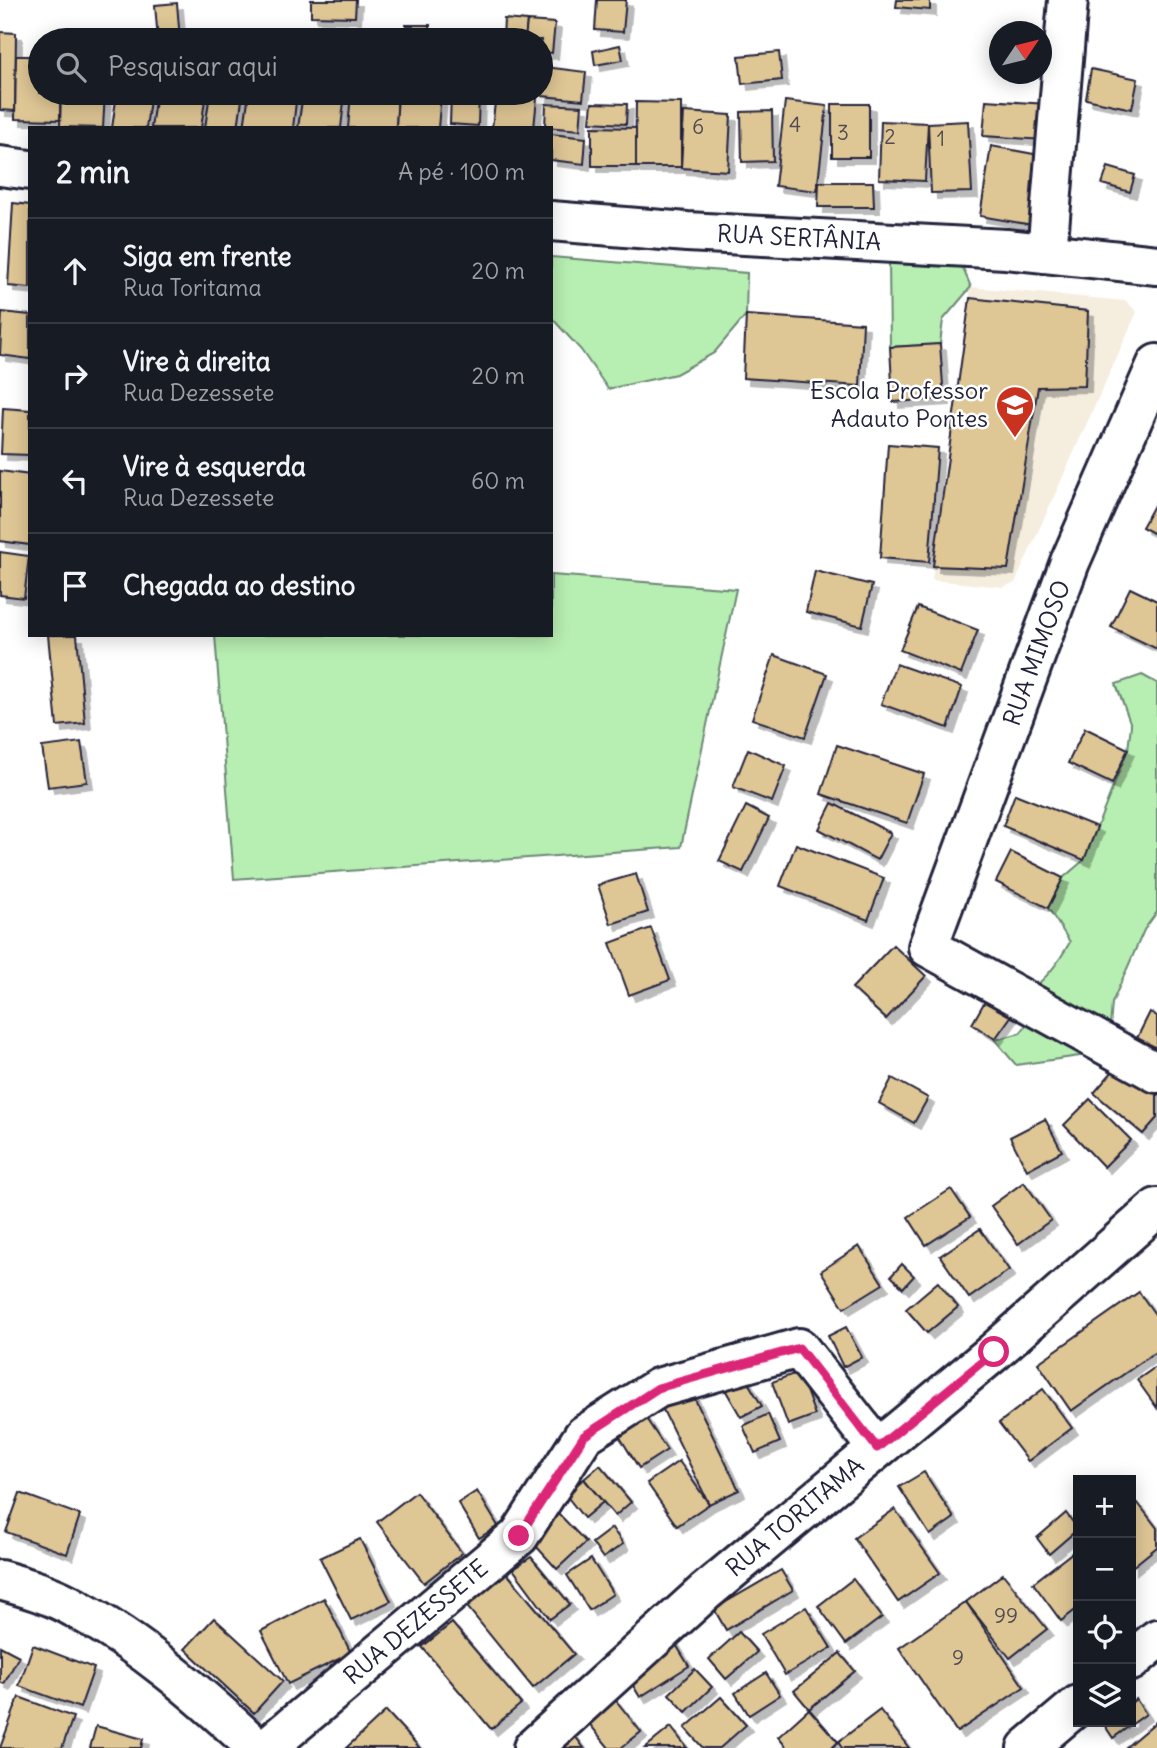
<!DOCTYPE html>
<html lang="pt">
<head>
<meta charset="utf-8">
<style>
	:root { --surface:#171b24; --page:#242831; --text:#f1f3f6; --muted:#9ea1a6; --line:#363941 }
	body { margin:0; font-family:Delius,sans-serif; background:var(--page); color:var(--text) }
	.controls { position:absolute; right:21px; bottom:21px; display:grid; overflow:hidden; border-radius:0px; box-shadow:0 4px 18px #0003 }
	.controls button { width:63px; height:63px; display:grid; place-items:center; padding:0; border:0; border-bottom:2px solid var(--line); background:var(--surface); color:var(--text); font:35px sans-serif }
	.compass { position:absolute; left:989px; top:21px; width:63px; height:63px; border-radius:50%; background:var(--surface); box-shadow:0 4px 18px #0003; rotate:55deg }
	.stop { position:absolute; width:21px; height:21px; margin:-16px; border:5px solid #db2777; border-radius:50%; background:#fff }
	.stop.end { background:#db2777; border-color:#fff; box-shadow:0 2px 7px #0008 }
	.list { margin:0; padding:0; list-style:none }
	h2 { display:flex; justify-content:space-between; align-items:center; height:91px; margin:0; padding:0 28px; font-size:30px }
	h2 small { font-size:23px; font-weight:400; color:var(--muted) }
	.list li { display:grid; grid-template-columns:46px 1fr auto; gap:21px; align-items:center; box-sizing:border-box; height:105px; padding:0 28px; border-top:2px solid var(--line) }
	.list b { display:block; font-size:26px; white-space:nowrap }
	.list p { margin:0; font-size:23px; white-space:nowrap; color:var(--muted) }
	.list em { font-size:23px; font-style:normal; color:var(--muted) }
	.icon { flex:none; width:38px; height:38px; fill:none; stroke:currentColor; stroke-width:2; stroke-linecap:round; stroke-linejoin:round }
	.map { position:relative; flex:none; width:1157px; height:1748px; overflow:hidden }
	.search { position:absolute; background:var(--surface); box-shadow:0 4px 18px #0003; left:28px; top:28px; width:525px; height:77px; display:flex; align-items:center; gap:18px; box-sizing:border-box; padding:0 24px; border-radius:38px; color:var(--muted); font-size:26px }
	.panel { position:absolute; background:var(--surface); box-shadow:0 4px 18px #0003; left:28px; top:126px; width:525px; height:511px; border-radius:0px }
	.map>svg:first-child { display:block }
	.built { fill:#f5eedf }
	.green { fill:#b7eeb1; stroke:#6c8876; stroke-width:2 }
	.building { fill:#dfc695; stroke:#22223b; stroke-width:2; filter:url(#shadow) }
	.lines { fill:none; stroke-linecap:round; stroke-linejoin:round }
	.minor-casing { stroke:#22223b; stroke-width:44 }
	.major-casing { stroke:#22223b; stroke-width:44 }
	.minor { stroke:#fff; stroke-width:38 }
	.major { stroke:#fff; stroke-width:38 }
	.route { stroke:#db2777; stroke-width:9 }
	.labels { text-anchor:middle; stroke-width:5; stroke-linejoin:round; paint-order:stroke }
	.number-label { font-size:21px; fill:#514b52 }
	.street-label { font-size:24px; fill:#22223b; stroke:#fff }
	.poi-label { font-size:24px; fill:#22223b; stroke:#fff; text-anchor:end }
</style>
</head>
<body>
<div class="map">
<svg width="1157" height="1748" viewBox="0 0 1157 1748">
	<defs>
		<filter id="shadow"><feDropShadow dx="6" dy="6" stdDeviation="0" flood-color="#0004"/></filter>
	</defs>
	<rect width="100%" height="100%" fill="#fff"/>
	<filter id="ink" filterUnits="userSpaceOnUse"><feTurbulence type="fractalNoise" baseFrequency=".0143" numOctaves="2"/><feDisplacementMap in="SourceGraphic" scale="14" xChannelSelector="R" yChannelSelector="G"/><feConvolveMatrix kernelMatrix="1 2 1 2 8 2 1 2 1" color-interpolation-filters="sRGB"/></filter>
	<g filter="url(#ink)">
		<!-- built -->
		<path class="built" d="M 971,287 L 1126,301 L 1137,312 L 1015,583 L 1002,587 L 932,580 Z"/>
		<!-- green -->
		<g class="green">
			<path d="M 551,257 L 747,273 L 746,315 L 714,353 L 676,374 L 608,389 L 581,350 L 551,317 Z"/>
			<path d="M 889,260 L 962,266 L 971,287 L 943,320 L 940,344 L 890,347 Z"/>
			<path d="M 551,575 L 736,589 L 681,847 L 234,879 L 215,635 L 551,635 Z"/>
			<path d="M 1142,675 L 1157,683 L 1157,912 L 1144,930 L 1112,1003 L 1108,1052 L 1016,1065 L 995,1040 L 1020,1033 L 1039,1011 L 1026,993 C 1047,979 1058,963 1070,942 L 1048,908 L 1063,878 L 1084,860 L 1128,749 L 1131,725 L 1116,684 Z"/>
		</g>
		<!-- building -->
		<g class="building">
			<path d="M 311,0 L 356,0 L 355,17 L 311,16 Z"/>
			<path d="M 597,0 L 626,0 L 623,32 L 595,30 Z"/>
			<path d="M 897,0 L 930,0 L 930,10 L 896,7 Z"/>
			<path d="M 177,3 L 180,40 L 158,40 L 155,5 Z"/>
			<path d="M 504,19 L 527,21 L 525,40 L 503,40 Z"/>
			<path d="M 527,21 L 555,23 L 552,53 L 541,52 L 541,40 L 525,40 Z"/>
			<rect x="406" y="25" width="24" height="15"/>
			<path d="M 0,32 L 16,33 L 15,111 L 0,110 Z"/>
			<path d="M 620,45 L 623,60 L 595,65 L 593,51 Z"/>
			<path d="M 779,52 L 782,80 L 742,84 L 739,56 Z"/>
			<path d="M 16,56 L 40,56 L 40,93 L 60,93 L 60,120 L 15,119 Z"/>
			<path d="M 545,67 L 586,72 L 583,100 L 542,96 Z"/>
			<path d="M 1091,69 L 1138,79 L 1132,109 L 1086,99 Z"/>
			<path d="M 61,93 L 105,93 L 103,128 L 60,127 Z"/>
			<path d="M 117,93 L 151,93 L 146,128 L 112,128 Z"/>
			<path d="M 156,93 L 206,93 L 201,128 L 151,128 Z"/>
			<path d="M 210,93 L 243,93 L 238,128 L 205,128 Z"/>
			<path d="M 249,93 L 297,93 L 293,128 L 244,128 Z"/>
			<path d="M 303,93 L 345,93 L 341,128 L 298,128 Z"/>
			<path d="M 351,93 L 398,93 L 396,128 L 348,128 Z"/>
			<path d="M 398,93 L 441,94 L 438,128 L 396,128 Z"/>
			<path d="M 451,93 L 479,93 L 478,126 L 450,124 Z"/>
			<path d="M 496,94 L 537,98 L 534,128 L 492,128 Z"/>
			<path d="M 986,100 L 1047,104 L 1045,140 L 983,136 Z"/>
			<path d="M 785,101 L 827,106 L 817,191 L 775,186 Z"/>
			<path d="M 636,102 L 681,103 L 681,167 L 635,167 Z"/>
			<path d="M 592,103 L 627,104 L 626,124 L 590,122 Z"/>
			<path d="M 546,104 L 582,106 L 580,130 L 545,127 Z"/>
			<rect x="832" y="104" width="37" height="53"/>
			<path d="M 772,111 L 773,161 L 742,162 L 741,112 Z"/>
			<path d="M 684,112 L 731,115 L 728,171 L 681,168 Z"/>
			<path d="M 881,121 L 928,123 L 925,181 L 879,179 Z"/>
			<path d="M 968,121 L 972,192 L 931,193 L 928,123 Z"/>
			<path d="M 592,127 L 636,128 L 636,166 L 592,166 Z"/>
			<path d="M 551,134 L 586,138 L 584,164 L 551,160 Z"/>
			<path d="M 991,146 L 1050,157 L 1038,226 L 980,216 Z"/>
			<path d="M 1108,167 L 1135,175 L 1130,192 L 1102,184 Z"/>
			<path d="M 819,182 L 873,182 L 874,207 L 818,207 Z"/>
			<path d="M 13,203 L 30,205 L 30,288 L 8,286 Z"/>
			<path d="M 970,298 L 1088,311 L 1085,386 L 1038,387 L 1008,569 L 933,566 Z"/>
			<path d="M 2,312 L 30,315 L 30,359 L 0,355 Z"/>
			<path d="M 746,315 L 863,323 L 860,386 L 743,378 Z"/>
			<path d="M 940,344 L 944,399 L 893,402 L 890,347 Z"/>
			<path d="M 3,408 L 30,410 L 30,455 L 1,454 Z"/>
			<path d="M 888,444 L 938,448 L 929,562 L 880,558 Z"/>
			<path d="M 0,471 L 30,475 L 30,545 L 0,541 Z"/>
			<path d="M 1157,500 L 1157,535 L 1142,527 Z"/>
			<path d="M 0,552 L 29,556 L 24,598 L 0,595 Z"/>
			<path d="M 815,571 L 872,585 L 862,626 L 806,612 Z"/>
			<path d="M 1130,588 L 1157,601 L 1157,649 L 1111,627 Z"/>
			<path d="M 918,607 L 978,630 L 961,674 L 900,650 Z"/>
			<path d="M 48,635 L 77,635 L 85,723 L 57,726 Z"/>
			<path d="M 774,655 L 827,674 L 805,737 L 752,719 Z"/>
			<path d="M 896,664 L 962,687 L 948,728 L 881,704 Z"/>
			<path d="M 1085,728 L 1128,749 L 1112,784 L 1068,763 Z"/>
			<path d="M 81,742 L 87,782 L 48,787 L 42,747 Z"/>
			<path d="M 837,745 L 924,774 L 907,823 L 821,794 Z"/>
			<path d="M 748,749 L 786,766 L 772,802 L 733,787 Z"/>
			<path d="M 1015,794 L 1097,827 L 1084,860 L 1003,826 Z"/>
			<path d="M 832,803 L 891,833 L 877,860 L 819,829 Z"/>
			<path d="M 746,806 L 769,818 L 743,872 L 719,861 Z"/>
			<path d="M 796,844 L 884,878 L 868,920 L 780,886 Z"/>
			<path d="M 1011,852 L 1063,878 L 1048,908 L 996,882 Z"/>
			<path d="M 636,874 L 648,912 L 611,924 L 598,885 Z"/>
			<path d="M 651,928 L 670,980 L 629,995 L 610,943 Z"/>
			<path d="M 893,945 L 926,976 L 886,1019 L 852,988 Z"/>
			<path d="M 989,994 L 1017,1008 L 995,1039 L 972,1024 Z"/>
			<path d="M 1150,1012 L 1157,1016 L 1157,1048 L 1137,1038 Z"/>
			<path d="M 1118,1065 L 1157,1091 L 1157,1118 L 1143,1134 L 1094,1093 Z"/>
			<path d="M 892,1078 L 928,1098 L 914,1123 L 879,1103 Z"/>
			<path d="M 1090,1099 L 1131,1140 L 1104,1167 L 1064,1125 Z"/>
			<path d="M 1045,1119 L 1062,1151 L 1027,1170 L 1010,1137 Z"/>
			<path d="M 1024,1182 L 1051,1220 L 1018,1244 L 991,1206 Z"/>
			<path d="M 951,1189 L 970,1217 L 926,1245 L 908,1217 Z"/>
			<path d="M 980,1229 L 1009,1270 L 969,1298 L 940,1256 Z"/>
			<path d="M 859,1246 L 883,1284 L 844,1308 L 821,1271 Z"/>
			<path d="M 902,1264 L 914,1276 L 903,1288 L 891,1276 Z"/>
			<path d="M 938,1282 L 958,1307 L 927,1333 L 906,1309 Z"/>
			<path d="M 1139,1292 L 1157,1317 L 1157,1351 L 1071,1411 L 1038,1363 Z"/>
			<path d="M 846,1327 L 862,1357 L 843,1367 L 828,1336 Z"/>
			<path d="M 1157,1366 L 1157,1408 L 1137,1380 Z"/>
			<path d="M 799,1372 L 815,1415 L 788,1425 L 772,1382 Z"/>
			<path d="M 746,1379 L 762,1406 L 741,1417 L 726,1391 Z"/>
			<path d="M 1043,1389 L 1072,1428 L 1028,1461 L 999,1423 Z"/>
			<path d="M 692,1393 L 739,1490 L 709,1504 L 662,1408 Z"/>
			<path d="M 643,1414 L 667,1450 L 639,1468 L 616,1431 Z"/>
			<path d="M 768,1414 L 780,1442 L 755,1453 L 743,1426 Z"/>
			<path d="M 679,1461 L 709,1504 L 677,1526 L 647,1483 Z"/>
			<path d="M 600,1465 L 631,1502 L 615,1516 L 584,1479 Z"/>
			<path d="M 924,1472 L 954,1518 L 930,1535 L 899,1487 Z"/>
			<path d="M 584,1479 L 603,1502 L 584,1518 L 565,1494 Z"/>
			<path d="M 477,1491 L 498,1526 L 479,1538 L 458,1503 Z"/>
			<path d="M 416,1492 L 462,1553 L 424,1583 L 377,1522 Z"/>
			<path d="M 20,1493 L 80,1515 L 67,1554 L 6,1532 Z"/>
			<path d="M 1138,1503 L 1157,1528 L 1157,1547 L 1131,1568 L 1131,1508 Z"/>
			<path d="M 552,1507 L 586,1542 L 557,1569 L 524,1533 Z"/>
			<path d="M 895,1509 L 940,1573 L 898,1602 L 854,1538 Z"/>
			<path d="M 1066,1513 L 1078,1529 L 1049,1554 L 1037,1538 Z"/>
			<path d="M 612,1528 L 623,1544 L 603,1558 L 592,1543 Z"/>
			<path d="M 360,1539 L 391,1601 L 351,1620 L 320,1558 Z"/>
			<path d="M 1078,1548 L 1078,1608 L 1061,1621 L 1033,1583 Z"/>
			<path d="M 531,1557 L 570,1604 L 550,1619 L 513,1569 Z"/>
			<path d="M 591,1559 L 613,1594 L 589,1610 L 567,1575 Z"/>
			<path d="M 500,1565 L 574,1654 L 533,1688 L 460,1598 Z"/>
			<path d="M 781,1570 L 793,1590 L 726,1630 L 714,1609 Z"/>
			<path d="M 1003,1574 L 1047,1629 L 1010,1658 L 966,1602 Z"/>
			<path d="M 853,1579 L 882,1617 L 846,1644 L 818,1606 Z"/>
			<path d="M 324,1598 L 351,1653 L 288,1684 L 261,1631 Z"/>
			<path d="M 966,1602 L 1024,1687 L 957,1732 L 899,1648 Z"/>
			<path d="M 806,1607 L 831,1648 L 785,1675 L 761,1634 Z"/>
			<path d="M 214,1618 L 283,1681 L 254,1713 L 185,1649 Z"/>
			<path d="M 452,1623 L 521,1704 L 491,1729 L 422,1647 Z"/>
			<path d="M 739,1632 L 757,1652 L 726,1679 L 709,1659 Z"/>
			<path d="M 672,1638 L 689,1666 L 640,1697 L 623,1669 Z"/>
			<path d="M 33,1645 L 94,1668 L 80,1708 L 19,1686 Z"/>
			<path d="M 0,1646 L 19,1656 L 4,1684 L 0,1682 Z"/>
			<path d="M 840,1653 L 855,1671 L 809,1709 L 794,1691 Z"/>
			<path d="M 695,1669 L 712,1687 L 686,1712 L 669,1694 Z"/>
			<path d="M 766,1673 L 780,1695 L 749,1715 L 735,1693 Z"/>
			<path d="M 19,1697 L 73,1717 L 62,1748 L 0,1748 Z"/>
			<path d="M 721,1697 L 746,1725 L 720,1748 L 703,1748 L 685,1728 Z"/>
			<path d="M 614,1698 L 641,1732 L 621,1748 L 609,1748 L 587,1721 Z"/>
			<path d="M 1136,1699 L 1146,1714 L 1113,1738 L 1103,1723 L 1131,1722 L 1131,1703 Z"/>
			<path d="M 809,1709 L 838,1742 L 832,1748 L 787,1748 L 778,1737 Z"/>
			<path d="M 880,1710 L 909,1748 L 842,1748 L 838,1742 Z"/>
			<path d="M 386,1711 L 420,1748 L 346,1748 Z"/>
			<path d="M 1157,1721 L 1157,1748 L 1127,1748 L 1126,1747 Z"/>
			<path d="M 96,1726 L 143,1739 L 141,1748 L 90,1748 Z"/>
			<path d="M 671,1727 L 687,1748 L 645,1748 Z"/>
			<path d="M 572,1732 L 584,1748 L 550,1748 Z"/>
		</g>
		<g class="lines">
			<defs>
				<g id="minor">
					<path d="M 0,166 L 30,170"/>
					<path d="M 551,221 L 687,232 L 1006,249 L 1157,265"/>
					<path d="M 1047,253 L 1068,0"/>
					<path d="M 1157,364 L 1070,562 L 928,947 L 1157,1073"/>
					<path d="M 1131,1661 L 1157,1639"/>
					<path d="M 266,1748 L 519,1536 L 584,1435 L 658,1388 L 799,1348 L 877,1448"/>
					<path d="M 533,1748 L 705,1592 L 994,1352 L 1157,1208"/>
					<path d="M 1027,1748 L 1078,1705"/>
				</g>
				<path id="major" d="M 0,1580 C 25,1587 53,1595 75,1608 C 143,1645 201,1696 257,1748"/>
			</defs>
			<!-- minor casing -->
			<use href="#minor" class="minor-casing"/>
			<!-- major casing -->
			<use href="#major" class="major-casing"/>
			<!-- minor -->
			<use href="#minor" class="minor"/>
			<!-- major -->
			<use href="#major" class="major"/>
		</g>
	</g>
	<g class="lines" filter="url(#ink)">
		<!-- route -->
		<path class="route" d="M 519,1536 L 584,1436 L 658,1388 L 799,1348 L 877,1448 L 994,1352"/>
	</g>
	<!-- icons -->
	<defs>
		<symbol id="school-pin" viewBox="-11 -11 22 30"><path d="M0 17L-7.5 6A9.5 9.5 0 1 1 7.5 6Z" fill="#c8321e" stroke="#fff"/><path d="M0-5L7-2L0 1L-7-2ZM-4 1L0 2.5L4 1V4Q0 6-4 4Z" fill="#fff"/></symbol>
	</defs>
	<g fill-rule="evenodd">
		<use href="#school-pin" x="993" y="383" width="44" height="60"/>
	</g>
	<g class="labels">
		<!-- number labels -->
		<g class="number-label">
			<text x="795" y="132">4</text>
			<text x="698" y="134">6</text>
			<text x="843" y="140">3</text>
			<text x="890" y="144">2</text>
			<text x="941" y="146">1</text>
			<text x="1006" y="1623">99</text>
			<text x="958" y="1665">9</text>
		</g>
		<!-- street labels -->
		<g class="street-label">
			<text transform="translate(799 238) rotate(3)" y="8">RUA SERTÂNIA</text>
			<text transform="translate(1037 653) rotate(-70)" y="8">RUA MIMOSO</text>
			<text transform="translate(795 1517) rotate(-40)" y="8">RUA TORITAMA</text>
			<text transform="translate(416 1622) rotate(-40)" y="8">RUA DEZESSETE</text>
		</g>
		<!-- poi labels -->
		<g class="poi-label">
			<text x="988" y="399">Escola Professor<tspan x="988" dy="28">Adauto Pontes</tspan></text>
		</g>
	</g>
</svg>
<div class="controls">
<button>+</button>
<button>−</button>
<button><svg class="icon" aria-label="locate" viewBox="0 0 24 24"><circle cx="12" cy="12" r="6"/><path d="M12 2v4M12 18v4M2 12h4M18 12h4"/></svg></button>
<button><svg class="icon" aria-label="layers" viewBox="0 0 24 24"><path d="M12 4l9 5-9 5-9-5zM3 14l9 5 9-5"/></svg></button>
</div>
<svg class="compass" viewBox="-18 -18 36 36"><path d="M0-13l5 13h-10z" fill="#e53935"/><path d="M0 13l5-13h-10z" fill="#9ea1a6"/></svg>
<div class="stop" style="left:994px;top:1352px"></div>
<div class="stop end" style="left:519px;top:1536px"></div>
<div class="search"><svg class="icon" aria-label="search" viewBox="0 0 24 24"><circle cx="10" cy="10" r="6"/><path d="M15 15l6 6"/></svg>Pesquisar aqui</div>
<section class="panel">
<h2>2 min<small>A pé · 100 m</small></h2>
<ul class="list">
<li><svg class="icon" aria-label="ahead" viewBox="0 0 24 24"><path d="M12 20V5M6 11l6-6 6 6"/></svg><div><b>Siga em frente</b><p>Rua Toritama</p></div><em>20 m</em></li>
<li><svg class="icon" aria-label="right" viewBox="0 0 24 24"><path d="M7 20v-9h11M14 6l5 5-5 5"/></svg><div><b>Vire à direita</b><p>Rua Dezessete</p></div><em>20 m</em></li>
<li><svg class="icon" aria-label="left" viewBox="0 0 24 24"><path d="M17 20v-9H6M10 6l-5 5 5 5"/></svg><div><b>Vire à esquerda</b><p>Rua Dezessete</p></div><em>60 m</em></li>
<li><svg class="icon" aria-label="arrive" viewBox="0 0 24 24"><path d="M6 21V4h12l-3 4 3 4H6"/></svg><div><b>Chegada ao destino</b></div></li>
</ul>
</section>
</div>
</body>
</html>
